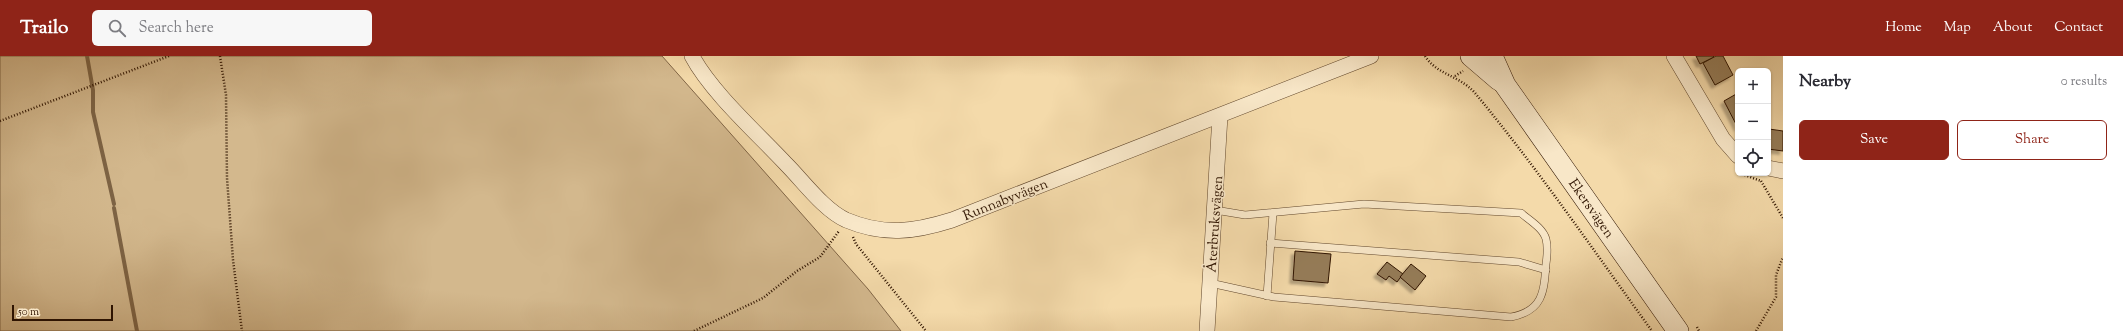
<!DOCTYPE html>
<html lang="en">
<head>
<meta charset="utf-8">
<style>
	:root { --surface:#fff; --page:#f7f7f7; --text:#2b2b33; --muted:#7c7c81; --line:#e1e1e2; --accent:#8f2418 }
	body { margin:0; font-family:"Sorts Mill Goudy",serif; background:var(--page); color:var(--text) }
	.controls { position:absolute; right:12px; top:12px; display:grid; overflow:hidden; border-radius:6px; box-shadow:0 1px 3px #0004 }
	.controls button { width:36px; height:36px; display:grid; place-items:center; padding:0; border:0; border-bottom:1px solid var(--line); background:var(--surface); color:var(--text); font:20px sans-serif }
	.scale { position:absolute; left:12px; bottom:10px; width:101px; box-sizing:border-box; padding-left:4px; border:2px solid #2f1401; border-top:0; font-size:11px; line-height:14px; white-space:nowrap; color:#2f1401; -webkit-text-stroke:3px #f8e7c8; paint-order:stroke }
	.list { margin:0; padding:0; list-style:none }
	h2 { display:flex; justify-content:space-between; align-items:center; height:52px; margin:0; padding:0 16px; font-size:17px }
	h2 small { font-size:13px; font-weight:400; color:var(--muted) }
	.actions { display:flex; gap:8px; padding:12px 16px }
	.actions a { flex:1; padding:9px 0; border:1px solid var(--accent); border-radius:6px; text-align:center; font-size:14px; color:var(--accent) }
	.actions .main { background:var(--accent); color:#fff }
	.icon { flex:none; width:22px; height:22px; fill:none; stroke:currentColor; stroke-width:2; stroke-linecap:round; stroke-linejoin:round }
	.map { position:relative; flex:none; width:1783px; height:275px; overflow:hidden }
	header { display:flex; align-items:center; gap:24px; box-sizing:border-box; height:56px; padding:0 20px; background:var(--accent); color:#fff }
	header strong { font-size:19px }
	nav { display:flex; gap:22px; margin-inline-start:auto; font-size:14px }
	.search { width:280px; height:36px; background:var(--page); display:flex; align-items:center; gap:10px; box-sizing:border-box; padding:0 14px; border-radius:6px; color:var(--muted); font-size:15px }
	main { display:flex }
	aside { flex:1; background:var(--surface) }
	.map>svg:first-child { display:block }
	.green { fill:#d3b88d; stroke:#816647 }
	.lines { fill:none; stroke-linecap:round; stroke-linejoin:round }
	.stream { stroke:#7d6344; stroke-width:4 }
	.building { fill:#957b59; stroke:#2f1401; filter:url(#shadow) }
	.service-casing { stroke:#60462b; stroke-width:8 }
	.minor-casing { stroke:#60462b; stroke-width:16 }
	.secondary-casing { stroke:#2f1401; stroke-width:22 }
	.path { stroke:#2f1401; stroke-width:2.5; stroke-dasharray:1 2; stroke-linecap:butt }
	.service { stroke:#f8e7c8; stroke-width:7 }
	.minor { stroke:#f8e7c8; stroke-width:15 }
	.secondary { stroke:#f8e7c8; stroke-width:21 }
	.labels { text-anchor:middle; stroke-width:3; stroke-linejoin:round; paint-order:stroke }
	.street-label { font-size:14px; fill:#2f1401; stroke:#f8e7c8 }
</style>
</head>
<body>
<header>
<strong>Trailo</strong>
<div class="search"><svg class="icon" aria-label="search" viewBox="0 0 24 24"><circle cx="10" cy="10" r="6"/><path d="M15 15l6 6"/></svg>Search here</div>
<nav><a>Home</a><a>Map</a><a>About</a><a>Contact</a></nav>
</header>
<main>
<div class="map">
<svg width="1783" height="275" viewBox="0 0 1783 275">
	<defs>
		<filter id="shadow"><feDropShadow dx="-3.5" dy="3.5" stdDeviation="1" flood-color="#0004"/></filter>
	</defs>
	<rect width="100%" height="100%" fill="#f4daaa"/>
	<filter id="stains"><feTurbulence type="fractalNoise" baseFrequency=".005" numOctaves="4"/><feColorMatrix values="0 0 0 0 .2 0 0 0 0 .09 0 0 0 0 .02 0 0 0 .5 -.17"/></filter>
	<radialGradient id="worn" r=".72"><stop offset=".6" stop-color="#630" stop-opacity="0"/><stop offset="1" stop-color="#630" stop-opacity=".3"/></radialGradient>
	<!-- green -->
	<path class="green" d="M 0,0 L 662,0 L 868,233 L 901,275 L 0,275 Z"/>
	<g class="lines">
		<!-- stream -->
		<g class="stream">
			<path d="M 87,0 L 93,34 L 93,56 L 114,148"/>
			<path d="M 114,152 L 137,275"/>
		</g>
	</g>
	<!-- building -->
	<g class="building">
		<path d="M 1696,0 L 1713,0 L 1714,1 L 1700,8 Z"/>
		<path d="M 1716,0 L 1723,0 L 1733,19 L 1715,29 L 1703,7 Z"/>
		<path d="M 1738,37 L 1738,72 L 1724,45 Z"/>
		<path d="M 1769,73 L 1783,75 L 1783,95 L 1768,93 Z"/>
		<path d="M 1295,195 L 1331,198 L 1328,227 L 1293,224 Z"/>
		<path d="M 1387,206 L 1403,218 L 1397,226 L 1389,220 L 1386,224 L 1377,218 Z"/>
		<path d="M 1411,208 L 1426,220 L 1415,234 L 1400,221 Z"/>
	</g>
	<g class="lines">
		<defs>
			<g id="service">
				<path d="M 1270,187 L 1519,206 L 1546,214"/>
				<path d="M 1210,227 L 1274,241 L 1511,261 C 1543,255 1544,236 1546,208 C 1547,201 1548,191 1546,183 C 1543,172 1529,164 1521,157 L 1364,148 L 1245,159 L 1215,154"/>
				<path d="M 1267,240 L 1273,157"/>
			</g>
			<g id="minor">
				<path d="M 692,0 C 711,36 758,78 786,108 C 803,125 824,154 846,164 C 884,180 914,176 952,164 L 1371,0"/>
				<path d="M 1674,0 L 1723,83 L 1738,100"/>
				<path d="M 1768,112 L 1783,115"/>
				<path d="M 1207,275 L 1220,60"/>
			</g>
			<g id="secondary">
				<path d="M 1471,0 L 1499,24"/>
				<path d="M 1492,0 L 1505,29 L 1678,275"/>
			</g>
		</defs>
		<!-- service casing -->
		<use href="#service" class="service-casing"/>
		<!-- minor casing -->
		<use href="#minor" class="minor-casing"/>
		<!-- secondary casing -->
		<use href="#secondary" class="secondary-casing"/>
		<!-- path -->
		<g class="path">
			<path d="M 220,0 L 226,39 L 227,122 L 233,204 L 242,275"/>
			<path d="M 1425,0 C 1437,19 1459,19 1475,37 C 1538,113 1594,195 1652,275"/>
			<path d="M 1455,20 L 1463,15"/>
			<path d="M 0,65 L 169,0"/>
			<path d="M 1739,117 L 1761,125"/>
			<path d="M 1761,125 L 1783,162"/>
			<path d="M 853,181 L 856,188 L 926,275"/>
			<path d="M 1697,271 L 1699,275"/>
			<path d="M 694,275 L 763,242 L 797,215 L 820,201 L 839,175"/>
			<path d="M 1756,275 L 1776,241 L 1776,219 L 1783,201"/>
		</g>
		<!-- service -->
		<use href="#service" class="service"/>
		<!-- minor -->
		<use href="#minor" class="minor"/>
		<!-- secondary -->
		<use href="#secondary" class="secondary"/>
	</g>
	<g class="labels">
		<!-- street labels -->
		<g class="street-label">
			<text transform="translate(1005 143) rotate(-22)" y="5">Runnabyvägen</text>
			<text transform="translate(1592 152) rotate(55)" y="5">Ekersvägen</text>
			<text transform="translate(1214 168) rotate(-86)" y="5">Återbruksvägen</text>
		</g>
	</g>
	<rect width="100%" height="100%" filter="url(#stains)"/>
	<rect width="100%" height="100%" fill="url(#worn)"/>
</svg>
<div class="controls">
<button>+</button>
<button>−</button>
<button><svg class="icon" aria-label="locate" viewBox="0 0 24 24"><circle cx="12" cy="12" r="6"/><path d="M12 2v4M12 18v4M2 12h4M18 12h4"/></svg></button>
</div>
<div class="scale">50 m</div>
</div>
<aside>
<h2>Nearby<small>0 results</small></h2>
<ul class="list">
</ul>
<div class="actions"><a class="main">Save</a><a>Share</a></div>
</aside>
</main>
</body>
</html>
